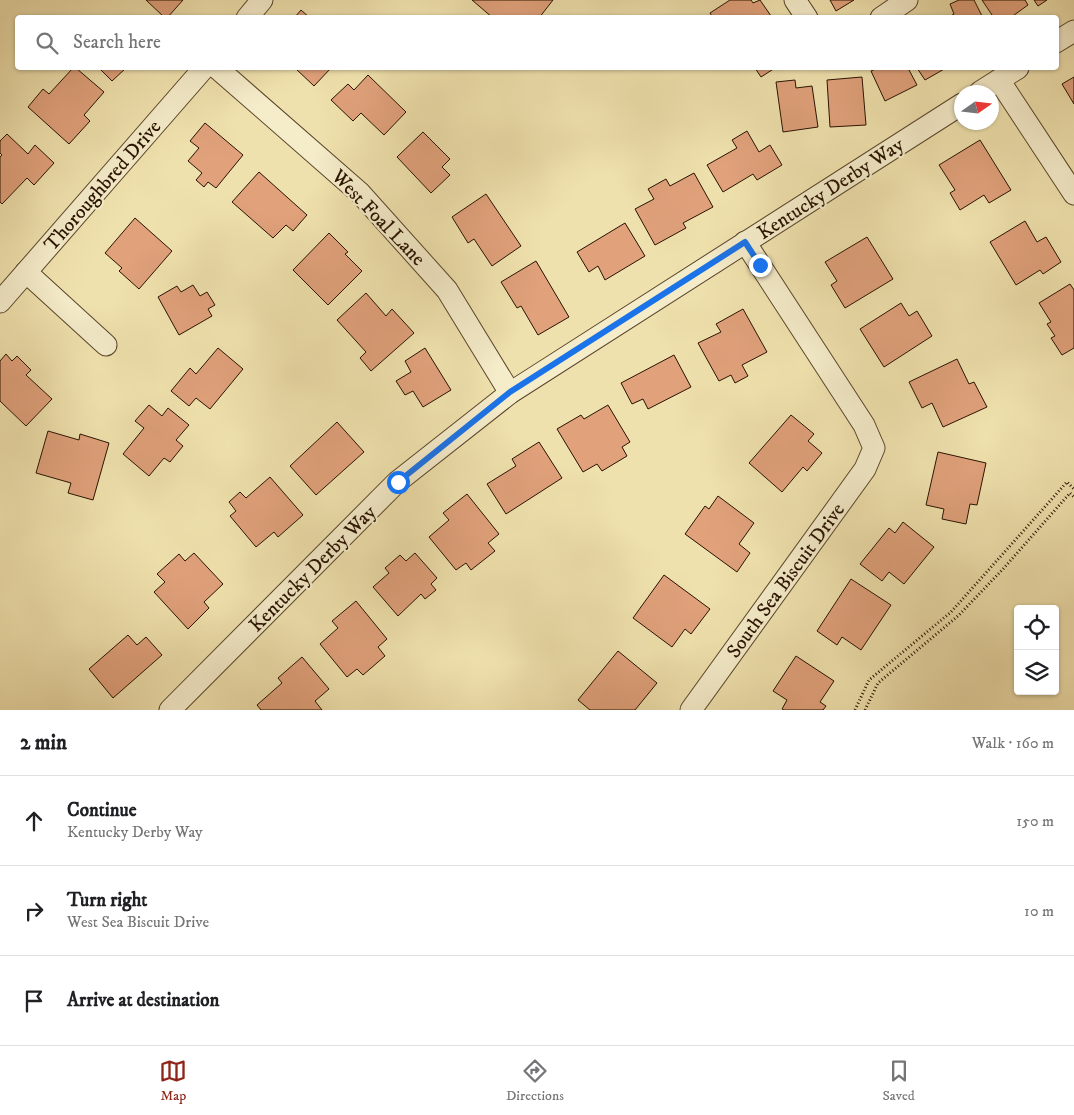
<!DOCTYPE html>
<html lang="en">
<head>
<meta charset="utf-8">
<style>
	:root { --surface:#fff; --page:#f6f6f6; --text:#202124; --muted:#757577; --line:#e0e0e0; --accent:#8f2418 }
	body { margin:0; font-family:"IM FELL DW Pica",serif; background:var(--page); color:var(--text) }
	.controls { position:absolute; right:15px; bottom:15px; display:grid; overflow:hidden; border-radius:5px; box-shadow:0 1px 4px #0004 }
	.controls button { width:45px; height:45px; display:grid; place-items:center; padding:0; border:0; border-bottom:1px solid var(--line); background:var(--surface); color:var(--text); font:25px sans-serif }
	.compass { position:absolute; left:954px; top:85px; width:45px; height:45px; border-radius:50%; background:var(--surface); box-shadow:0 1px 4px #0004; rotate:76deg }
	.stop { position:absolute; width:15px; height:15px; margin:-11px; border:4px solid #1a73e8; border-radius:50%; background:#fff }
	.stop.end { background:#1a73e8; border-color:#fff; box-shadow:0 1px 5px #0008 }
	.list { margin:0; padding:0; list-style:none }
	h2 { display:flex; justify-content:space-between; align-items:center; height:65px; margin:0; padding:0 20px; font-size:21px }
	h2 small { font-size:16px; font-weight:400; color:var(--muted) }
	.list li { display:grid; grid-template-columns:32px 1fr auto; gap:15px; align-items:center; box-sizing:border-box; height:90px; padding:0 20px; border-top:1px solid var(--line) }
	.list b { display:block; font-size:19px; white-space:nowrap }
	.list p { margin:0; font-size:16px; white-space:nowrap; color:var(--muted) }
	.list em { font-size:16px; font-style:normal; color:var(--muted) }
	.icon { flex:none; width:28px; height:28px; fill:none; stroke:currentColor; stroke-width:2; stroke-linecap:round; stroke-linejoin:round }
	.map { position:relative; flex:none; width:1074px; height:710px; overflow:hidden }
	.search { position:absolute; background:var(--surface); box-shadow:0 1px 4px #0004; left:15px; right:15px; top:15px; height:55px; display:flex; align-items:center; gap:12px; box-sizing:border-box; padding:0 18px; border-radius:5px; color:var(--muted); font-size:19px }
	.sheet { height:335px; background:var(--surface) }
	nav { display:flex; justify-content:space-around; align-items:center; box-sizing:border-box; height:70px; border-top:1px solid var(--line); background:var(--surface); font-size:14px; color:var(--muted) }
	nav a { display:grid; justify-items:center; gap:2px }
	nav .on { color:var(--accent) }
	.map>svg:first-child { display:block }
	.building { fill:#e0a17b; stroke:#281200 }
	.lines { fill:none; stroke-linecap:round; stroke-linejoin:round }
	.street-casing { stroke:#5a462b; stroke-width:23 }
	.path { stroke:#281200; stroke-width:3; stroke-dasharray:1 2.5; stroke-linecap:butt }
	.street { stroke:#f5ecca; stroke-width:21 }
	.route { stroke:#1a73e8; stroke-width:6 }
	.labels { text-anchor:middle; stroke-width:4.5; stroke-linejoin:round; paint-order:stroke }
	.street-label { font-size:20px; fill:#281200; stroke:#f5ecca }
</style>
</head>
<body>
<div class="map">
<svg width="1074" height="710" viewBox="0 0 1074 710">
	<rect width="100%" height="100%" fill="#efe1ad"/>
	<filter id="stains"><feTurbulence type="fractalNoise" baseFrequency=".004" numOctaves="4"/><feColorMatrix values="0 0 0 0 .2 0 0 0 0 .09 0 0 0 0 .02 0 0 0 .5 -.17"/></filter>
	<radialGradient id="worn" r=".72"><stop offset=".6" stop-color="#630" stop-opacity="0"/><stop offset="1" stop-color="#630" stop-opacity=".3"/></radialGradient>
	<!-- building -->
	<g class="building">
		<path d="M 146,0 L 183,0 L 167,18 L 165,18 Z"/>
		<path d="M 472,0 L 553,0 L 539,18 L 493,18 Z"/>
		<path d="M 730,0 L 751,0 L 753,3 L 760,0 L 771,16 L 713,18 L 710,13 Z"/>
		<path d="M 830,0 L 854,0 L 836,11 Z"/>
		<path d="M 959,0 L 974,0 L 983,18 L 947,18 L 954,14 L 950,4 Z"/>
		<path d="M 982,0 L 1025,0 L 1028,5 L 1010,18 L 994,18 Z"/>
		<path d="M 1034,0 L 1047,0 L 1038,6 Z"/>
		<path d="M 301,10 L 310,18 L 294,18 Z"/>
		<path d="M 73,68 L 76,68 L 104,92 L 84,115 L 90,121 L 69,144 L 28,107 L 43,89 L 49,94 Z"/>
		<path d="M 99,68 L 126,68 L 112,81 Z"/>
		<path d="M 295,68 L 331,68 L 314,86 Z"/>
		<path d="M 755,68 L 775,68 L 761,77 Z"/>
		<path d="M 878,68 L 908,68 L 917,85 L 885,101 L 871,71 Z"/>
		<path d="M 917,68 L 946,68 L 925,80 Z"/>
		<path d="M 368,75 L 406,112 L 384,135 L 361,113 L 353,121 L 331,100 L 348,84 L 354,90 Z"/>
		<path d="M 862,77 L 866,125 L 830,127 L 827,80 Z"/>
		<path d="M 1074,77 L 1074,104 L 1062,84 Z"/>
		<path d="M 795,80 L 796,88 L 812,86 L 818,127 L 783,132 L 776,82 Z"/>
		<path d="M 205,123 L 243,155 L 216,188 L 208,182 L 204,187 L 196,180 L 202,173 L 188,161 L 199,148 L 190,141 Z"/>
		<path d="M 747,131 L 759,152 L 770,145 L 782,165 L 757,180 L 753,174 L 723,192 L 707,165 L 737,148 L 732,140 Z"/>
		<path d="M 423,132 L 450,159 L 442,167 L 450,175 L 431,193 L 397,157 Z"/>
		<path d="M 7,134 L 28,154 L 35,145 L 54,163 L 34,185 L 27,178 L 2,204 L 0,202 L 0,157 L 2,155 L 0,153 L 0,141 Z"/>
		<path d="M 980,140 L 1011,190 L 989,203 L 984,195 L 960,210 L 950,193 L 955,190 L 939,165 Z"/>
		<path d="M 259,172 L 307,215 L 293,231 L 286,225 L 273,238 L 232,202 Z"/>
		<path d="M 694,173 L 713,207 L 683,223 L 686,228 L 655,245 L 635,209 L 654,199 L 648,189 L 666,179 L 670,186 Z"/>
		<path d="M 486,194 L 521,246 L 492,266 L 474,239 L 468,243 L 452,217 Z"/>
		<path d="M 135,218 L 172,251 L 139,289 L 119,271 L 122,268 L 105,253 Z"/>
		<path d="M 1025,221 L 1037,242 L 1046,237 L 1061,262 L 1043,274 L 1040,270 L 1016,285 L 990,242 Z"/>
		<path d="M 625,223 L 645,256 L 605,280 L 598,266 L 589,272 L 577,252 Z"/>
		<path d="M 329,233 L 348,252 L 345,254 L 362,271 L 328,305 L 293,270 Z"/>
		<path d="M 867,237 L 893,279 L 845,308 L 831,285 L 837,281 L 825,262 Z"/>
		<path d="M 536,261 L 569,317 L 538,335 L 521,306 L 517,308 L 501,282 Z"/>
		<path d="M 1070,284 L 1074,290 L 1074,348 L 1062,355 L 1051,338 L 1055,336 L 1047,324 L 1051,322 L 1039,303 Z"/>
		<path d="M 193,285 L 200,296 L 207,292 L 215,305 L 208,309 L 212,316 L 179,335 L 158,297 L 177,286 L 181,292 Z"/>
		<path d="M 366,293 L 386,316 L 392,309 L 414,333 L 371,371 L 360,358 L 366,352 L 337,320 Z"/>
		<path d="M 901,303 L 909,316 L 917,311 L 932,336 L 884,367 L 860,329 Z"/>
		<path d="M 743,309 L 767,352 L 742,365 L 748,376 L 735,383 L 731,375 L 719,381 L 698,343 L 721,332 L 716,324 Z"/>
		<path d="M 218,348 L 243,369 L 210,409 L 196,398 L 189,406 L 171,391 L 190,368 L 196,374 Z"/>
		<path d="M 425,348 L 451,390 L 423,407 L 413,391 L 405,395 L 396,381 L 411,372 L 405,361 Z"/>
		<path d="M 6,354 L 12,361 L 17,356 L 31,370 L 26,375 L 52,399 L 26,426 L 0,401 L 0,361 Z"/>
		<path d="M 674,355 L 691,387 L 648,409 L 643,399 L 632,404 L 621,383 Z"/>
		<path d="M 957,359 L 969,384 L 974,382 L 987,407 L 943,427 L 932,403 L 922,408 L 909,382 Z"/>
		<path d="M 149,405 L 162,416 L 168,408 L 189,425 L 176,440 L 183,446 L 170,462 L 164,458 L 149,476 L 123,454 L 144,428 L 135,421 Z"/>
		<path d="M 608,405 L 630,442 L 622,447 L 627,456 L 602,471 L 597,464 L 583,472 L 557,429 L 581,415 L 584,419 Z"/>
		<path d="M 791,415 L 814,434 L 808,441 L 822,453 L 807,471 L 803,467 L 782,492 L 749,463 Z"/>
		<path d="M 337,422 L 364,452 L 316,495 L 290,466 Z"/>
		<path d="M 48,431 L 79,440 L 80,434 L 109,443 L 93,500 L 68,493 L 71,483 L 36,473 Z"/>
		<path d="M 539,442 L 562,478 L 506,514 L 487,484 L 516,466 L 512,459 Z"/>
		<path d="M 938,452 L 986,463 L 977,505 L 970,504 L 966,524 L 942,519 L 944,509 L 926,505 Z"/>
		<path d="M 270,477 L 303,515 L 278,537 L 274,532 L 256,547 L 230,516 L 236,511 L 229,502 L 240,492 L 246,498 Z"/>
		<path d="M 467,494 L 499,534 L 488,543 L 495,551 L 471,570 L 466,563 L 456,570 L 429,537 L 449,520 L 443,513 Z"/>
		<path d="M 718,496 L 754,523 L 739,544 L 750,553 L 737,572 L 685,534 L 705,506 L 709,509 Z"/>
		<path d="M 903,522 L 934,547 L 904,584 L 889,572 L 882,581 L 860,564 L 889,528 L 895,533 Z"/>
		<path d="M 194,553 L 223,584 L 204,602 L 209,608 L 188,629 L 154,592 L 165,582 L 157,574 L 179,554 L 185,561 Z"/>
		<path d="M 415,553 L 437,578 L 431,584 L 436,590 L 425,599 L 421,594 L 398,616 L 373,587 L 389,573 L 385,568 L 400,555 L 406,561 Z"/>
		<path d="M 664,575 L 710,609 L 691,634 L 685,629 L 672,647 L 633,618 Z"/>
		<path d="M 851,579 L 891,605 L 861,650 L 842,637 L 837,645 L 817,631 Z"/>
		<path d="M 356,601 L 387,639 L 378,647 L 385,656 L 363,675 L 357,669 L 347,677 L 320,644 L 338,628 L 332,621 Z"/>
		<path d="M 128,635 L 137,645 L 146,637 L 162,655 L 113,698 L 89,669 Z"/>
		<path d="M 618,651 L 657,683 L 635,710 L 590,710 L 578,700 Z"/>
		<path d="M 796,656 L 834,681 L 820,702 L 826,706 L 823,710 L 784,710 L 782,709 L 787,700 L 773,691 Z"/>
		<path d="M 302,657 L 329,689 L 315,701 L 322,710 L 261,710 L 257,705 L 282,683 L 278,678 Z"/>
	</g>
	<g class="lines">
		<defs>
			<g id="street">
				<path d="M 795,0 L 807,18"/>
				<path d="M 247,18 L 262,0"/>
				<path d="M 881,18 L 907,0"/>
				<path d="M 1056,42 L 1074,31"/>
				<path d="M 217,68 L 360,193 L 447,290 L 510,393"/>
				<path d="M 999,80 L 1074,194"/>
				<path d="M 980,92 L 1018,68"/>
				<path d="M 26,272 L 106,345"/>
				<path d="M 0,302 L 204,68"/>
				<path d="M 170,710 L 397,482 L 510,393 L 962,104"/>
				<path d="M 691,710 L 865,469 L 874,448 L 864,425 L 745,242"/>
			</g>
		</defs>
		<!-- street casing -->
		<use href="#street" class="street-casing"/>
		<!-- path -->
		<g class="path">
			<path d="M 855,710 L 869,680 L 951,612 L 1067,482 L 1074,489"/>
			<path d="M 865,710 L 878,683 L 959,615 L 1003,569 L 1070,493 L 1074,497"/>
		</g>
		<!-- street -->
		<use href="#street" class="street"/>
	</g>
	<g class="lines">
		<!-- route -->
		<path class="route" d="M 398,482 L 510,392 L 745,242 L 760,265"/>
	</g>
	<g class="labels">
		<!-- street labels -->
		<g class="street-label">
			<text transform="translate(102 185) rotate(-49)" y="7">Thoroughbred Drive</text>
			<text transform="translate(830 188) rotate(-33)" y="7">Kentucky Derby Way</text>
			<text transform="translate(379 217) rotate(46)" y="7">West Foal Lane</text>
			<text transform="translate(312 568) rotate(-45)" y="7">Kentucky Derby Way</text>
			<text transform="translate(785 580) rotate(-54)" y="7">South Sea Biscuit Drive</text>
		</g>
	</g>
	<rect width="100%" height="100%" filter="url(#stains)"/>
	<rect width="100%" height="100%" fill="url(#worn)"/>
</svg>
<div class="controls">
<button><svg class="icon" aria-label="locate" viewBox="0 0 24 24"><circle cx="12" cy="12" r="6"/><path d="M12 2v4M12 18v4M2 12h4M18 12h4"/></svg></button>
<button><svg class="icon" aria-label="layers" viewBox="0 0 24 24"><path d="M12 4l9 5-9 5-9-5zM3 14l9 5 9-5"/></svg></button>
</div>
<svg class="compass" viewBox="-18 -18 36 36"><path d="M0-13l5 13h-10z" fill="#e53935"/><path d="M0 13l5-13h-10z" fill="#757577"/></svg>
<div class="stop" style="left:398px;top:482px"></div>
<div class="stop end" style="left:760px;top:265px"></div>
<div class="search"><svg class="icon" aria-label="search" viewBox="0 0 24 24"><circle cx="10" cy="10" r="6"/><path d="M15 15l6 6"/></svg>Search here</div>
</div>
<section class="sheet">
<h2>2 min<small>Walk · 160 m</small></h2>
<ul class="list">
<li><svg class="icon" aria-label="ahead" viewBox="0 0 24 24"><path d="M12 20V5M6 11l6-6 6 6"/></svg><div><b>Continue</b><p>Kentucky Derby Way</p></div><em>150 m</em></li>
<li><svg class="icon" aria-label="right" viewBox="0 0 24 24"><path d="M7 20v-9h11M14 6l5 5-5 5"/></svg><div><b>Turn right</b><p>West Sea Biscuit Drive</p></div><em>10 m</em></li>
<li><svg class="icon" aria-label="arrive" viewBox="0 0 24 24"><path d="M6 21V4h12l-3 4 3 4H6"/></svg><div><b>Arrive at destination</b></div></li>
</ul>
</section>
<nav>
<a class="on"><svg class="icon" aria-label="map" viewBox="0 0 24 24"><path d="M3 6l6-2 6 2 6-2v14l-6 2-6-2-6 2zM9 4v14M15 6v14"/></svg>Map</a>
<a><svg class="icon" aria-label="directions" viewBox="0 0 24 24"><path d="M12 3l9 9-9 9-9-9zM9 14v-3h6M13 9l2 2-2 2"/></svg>Directions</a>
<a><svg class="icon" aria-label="saved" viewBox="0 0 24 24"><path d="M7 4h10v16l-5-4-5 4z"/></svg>Saved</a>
</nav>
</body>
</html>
